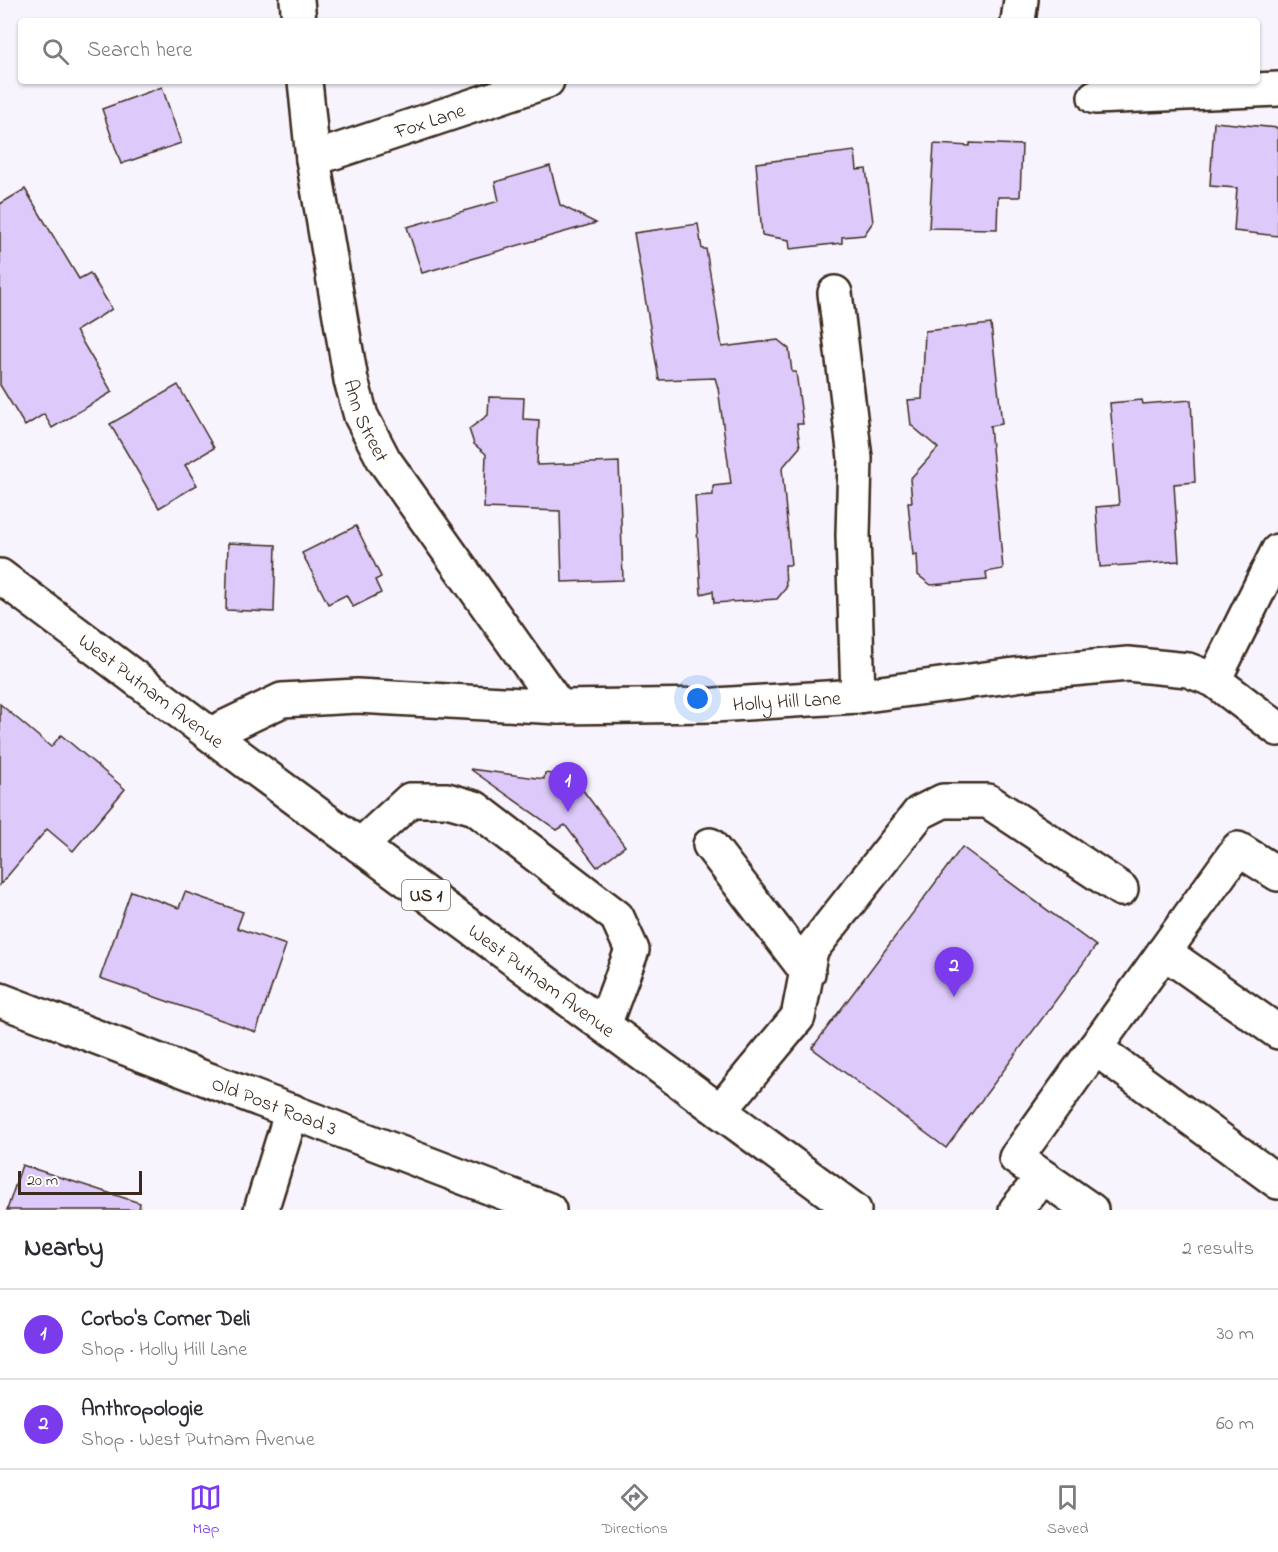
<!DOCTYPE html>
<html lang="en">
<head>
<meta charset="utf-8">
<style>
	:root { --surface:#fff; --page:#f7f7f7; --text:#2b2b33; --muted:#7c7c81; --line:#e1e1e2; --accent:#7c3aed }
	body { margin:0; font-family:"Indie Flower",sans-serif; background:var(--page); color:var(--text) }
	.scale { position:absolute; left:18px; bottom:15px; width:124px; box-sizing:border-box; padding-left:6px; border:3px solid #3b2a1e; border-top:0; font-size:16px; line-height:21px; white-space:nowrap; color:#3b2a1e; -webkit-text-stroke:4px #fff; paint-order:stroke }
	.you { position:absolute; left:698px; top:699px; width:21px; height:21px; margin:-15px; border:4px solid #fff; border-radius:50%; background:#1a73e8; box-shadow:0 0 0 9px #1a73e833 }
	.badge { display:grid; place-items:center; width:39px; height:39px; border-radius:50%; background:var(--accent); color:#fff; font-size:20px; font-weight:700 }
	.pin { position:absolute; translate:-50% -50px; filter:drop-shadow(0 2px 3px #0008) }
	.pin::after { content:''; position:absolute; top:32px; width:21px; height:18px; background:inherit; clip-path:polygon(0 0,100% 0,50% 100%) }
	.list { margin:0; padding:0; list-style:none }
	h2 { display:flex; justify-content:space-between; align-items:center; height:78px; margin:0; padding:0 24px; font-size:26px }
	h2 small { font-size:20px; font-weight:400; color:var(--muted) }
	.list li { display:grid; grid-template-columns:39px 1fr auto; gap:18px; align-items:center; box-sizing:border-box; height:90px; padding:0 24px; border-top:2px solid var(--line) }
	.list b { display:block; font-size:22px; white-space:nowrap }
	.list p { margin:0; font-size:20px; white-space:nowrap; color:var(--muted) }
	.list em { font-size:20px; font-style:normal; color:var(--muted) }
	.icon { flex:none; width:33px; height:33px; fill:none; stroke:currentColor; stroke-width:2; stroke-linecap:round; stroke-linejoin:round }
	.map { position:relative; flex:none; width:1278px; height:1210px; overflow:hidden }
	.search { position:absolute; background:var(--surface); box-shadow:0 2px 4px #0004; left:18px; right:18px; top:18px; height:66px; display:flex; align-items:center; gap:15px; box-sizing:border-box; padding:0 21px; border-radius:6px; color:var(--muted); font-size:22px }
	.sheet { height:258px; background:var(--surface) }
	nav { display:flex; justify-content:space-around; align-items:center; box-sizing:border-box; height:84px; border-top:2px solid var(--line); background:var(--surface); font-size:16px; color:var(--muted) }
	nav a { display:grid; justify-items:center; gap:3px }
	nav .on { color:var(--accent) }
	.map>svg:first-child { display:block }
	.building { fill:#decafa; stroke:#3b2a1e; stroke-width:1.5 }
	.lines { fill:none; stroke-linecap:round; stroke-linejoin:round }
	.minor-casing { stroke:#3b2a1e; stroke-width:38 }
	.major-casing { stroke:#3b2a1e; stroke-width:38 }
	.minor { stroke:#fff; stroke-width:33 }
	.major { stroke:#fff; stroke-width:33 }
	.labels { text-anchor:middle; stroke-width:4.5; stroke-linejoin:round; paint-order:stroke }
	.shield { fill:#fff; stroke:#766a62; stroke-width:1.5 }
	.shield-label { font-size:18px; font-weight:bold; fill:#3b2a1e }
	.street-label { font-size:20px; fill:#3b2a1e; stroke:#fff }
</style>
</head>
<body>
<div class="map">
<svg width="1278" height="1210" viewBox="0 0 1278 1210">
	<rect width="100%" height="100%" fill="#f8f4fe"/>
	<filter id="ink" filterUnits="userSpaceOnUse"><feTurbulence type="fractalNoise" baseFrequency=".0167" numOctaves="2"/><feDisplacementMap in="SourceGraphic" scale="12" xChannelSelector="R" yChannelSelector="G"/><feConvolveMatrix kernelMatrix="1 2 1 2 8 2 1 2 1" color-interpolation-filters="sRGB"/></filter>
	<g filter="url(#ink)">
		<!-- building -->
		<g class="building">
			<path d="M 162,87 L 181,143 L 121,164 L 102,109 Z"/>
			<path d="M 1214,122 L 1278,128 L 1278,236 L 1234,231 L 1237,188 L 1210,186 Z"/>
			<path d="M 970,143 L 1022,145 L 1020,197 L 998,197 L 997,229 L 929,228 L 934,144 L 970,146 Z"/>
			<path d="M 855,151 L 857,170 L 866,169 L 873,222 L 864,235 L 842,237 L 842,243 L 790,249 L 789,240 L 762,235 L 756,163 Z"/>
			<path d="M 550,166 L 560,205 L 596,223 L 422,273 L 407,227 L 499,201 L 495,182 Z"/>
			<path d="M 25,189 L 79,279 L 90,273 L 112,309 L 76,331 L 112,392 L 52,428 L 44,414 L 25,426 L 0,385 L 0,204 Z"/>
			<path d="M 698,224 L 702,249 L 706,249 L 722,347 L 778,340 L 789,349 L 792,372 L 796,372 L 803,424 L 797,424 L 800,447 L 782,468 L 791,565 L 785,565 L 786,588 L 777,599 L 714,603 L 713,591 L 701,594 L 695,496 L 713,495 L 713,486 L 731,484 L 718,388 L 715,378 L 659,380 L 634,233 Z"/>
			<path d="M 991,324 L 1002,424 L 990,426 L 1003,569 L 986,572 L 987,580 L 931,585 L 918,575 L 917,554 L 913,555 L 908,502 L 912,502 L 910,479 L 938,448 L 911,425 L 908,400 L 922,399 L 925,331 Z"/>
			<path d="M 178,385 L 214,448 L 185,465 L 197,485 L 159,508 L 110,424 Z"/>
			<path d="M 489,397 L 524,398 L 523,419 L 539,420 L 537,465 L 619,462 L 623,580 L 562,582 L 560,511 L 484,508 L 486,454 L 474,444 L 469,429 L 488,415 Z"/>
			<path d="M 1142,400 L 1143,404 L 1191,400 L 1195,482 L 1174,484 L 1179,561 L 1100,567 L 1096,507 L 1119,505 L 1110,403 Z"/>
			<path d="M 356,526 L 381,577 L 375,580 L 381,593 L 353,607 L 346,595 L 328,604 L 302,553 Z"/>
			<path d="M 228,543 L 276,545 L 274,612 L 226,610 Z"/>
			<path d="M 0,704 L 51,747 L 61,735 L 125,789 L 73,851 L 47,829 L 0,885 Z"/>
			<path d="M 470,769 L 544,779 L 545,773 L 573,777 L 625,846 L 597,867 L 565,825 L 557,830 Z"/>
			<path d="M 962,847 L 1096,946 L 946,1148 L 812,1048 Z"/>
			<path d="M 131,891 L 179,908 L 185,892 L 243,912 L 237,928 L 286,945 L 256,1032 L 100,978 Z"/>
			<path d="M 22,1165 L 140,1203 L 139,1210 L 7,1210 Z"/>
		</g>
		<g class="lines">
			<defs>
				<g id="minor">
					<path d="M 297,0 L 299,21"/>
					<path d="M 1018,21 L 1021,0"/>
					<path id="s1" d="M 305,81 L 313,159 L 351,380 L 361,416 L 384,460 L 559,707"/>
					<path d="M 1095,97 L 1278,89"/>
					<path id="s2" d="M 313,159 L 547,81"/>
					<path d="M 835,293 L 855,458 L 853,535 L 858,696"/>
					<path d="M 1214,680 L 1278,551"/>
					<path id="s3" d="M 211,734 L 282,700 L 357,696 L 559,707 L 715,705 L 858,696 L 1038,672 L 1128,664 L 1188,670 L 1214,680 L 1278,729"/>
					<path d="M 710,845 L 808,973"/>
					<path d="M 360,846 L 410,800 L 447,800 L 475,808 L 617,917 L 632,950 L 604,1025"/>
					<path d="M 1164,952 L 1278,1032"/>
					<path id="s4" d="M 0,1000 L 549,1210"/>
					<path d="M 1095,1048 L 1278,1182"/>
					<path d="M 720,1111 L 798,1017 L 811,950 L 919,813 L 943,801 L 988,801 L 1121,889"/>
					<path d="M 261,1210 L 292,1111"/>
					<path d="M 1016,1210 L 1043,1177"/>
					<path d="M 1091,1210 L 1016,1158 L 1238,849 L 1278,874"/>
				</g>
				<g id="major">
					<path id="s5" d="M 0,576 L 252,766 L 854,1210"/>
				</g>
			</defs>
			<!-- minor casing -->
			<use href="#minor" class="minor-casing"/>
			<!-- major casing -->
			<use href="#major" class="major-casing"/>
			<!-- minor -->
			<use href="#minor" class="minor"/>
			<!-- major -->
			<use href="#major" class="major"/>
		</g>
	</g>
	<g class="labels">
		<!-- shield labels -->
		<rect class="shield" x="402" y="880" width="48" height="30" rx="4.5"/>
		<g class="shield-label">
			<text x="426" y="901">US 1</text>
		</g>
		<!-- street labels -->
		<g class="street-label">
			<text dy="7" stroke="none"><textPath href="#s2" startOffset="123">Fox Lane</textPath></text>
			<text dy="7" stroke="none"><textPath href="#s1" startOffset="346">Ann Street</textPath></text>
			<text dy="7" stroke="none"><textPath href="#s5" startOffset="190">West Putnam Avenue</textPath></text>
			<text dy="7" stroke="none"><textPath href="#s3" startOffset="584">Holly Hill Lane</textPath></text>
			<text dy="7" stroke="none"><textPath href="#s5" startOffset="676">West Putnam Avenue</textPath></text>
			<text dy="7" stroke="none"><textPath href="#s4" startOffset="294">Old Post Road 3</textPath></text>
		</g>
	</g>
</svg>
<div class="scale">20 m</div>
<div class="you"></div>
<div class="pin badge" style="left:568px;top:812px">1</div>
<div class="pin badge" style="left:954px;top:997px">2</div>
<div class="search"><svg class="icon" aria-label="search" viewBox="0 0 24 24"><circle cx="10" cy="10" r="6"/><path d="M15 15l6 6"/></svg>Search here</div>
</div>
<section class="sheet">
<h2>Nearby<small>2 results</small></h2>
<ul class="list">
<li><span class="badge">1</span><div><b>Corbo's Corner Deli</b><p>Shop · Holly Hill Lane</p></div><em>30 m</em></li>
<li><span class="badge">2</span><div><b>Anthropologie</b><p>Shop · West Putnam Avenue</p></div><em>60 m</em></li>
</ul>
</section>
<nav>
<a class="on"><svg class="icon" aria-label="map" viewBox="0 0 24 24"><path d="M3 6l6-2 6 2 6-2v14l-6 2-6-2-6 2zM9 4v14M15 6v14"/></svg>Map</a>
<a><svg class="icon" aria-label="directions" viewBox="0 0 24 24"><path d="M12 3l9 9-9 9-9-9zM9 14v-3h6M13 9l2 2-2 2"/></svg>Directions</a>
<a><svg class="icon" aria-label="saved" viewBox="0 0 24 24"><path d="M7 4h10v16l-5-4-5 4z"/></svg>Saved</a>
</nav>
</body>
</html>
